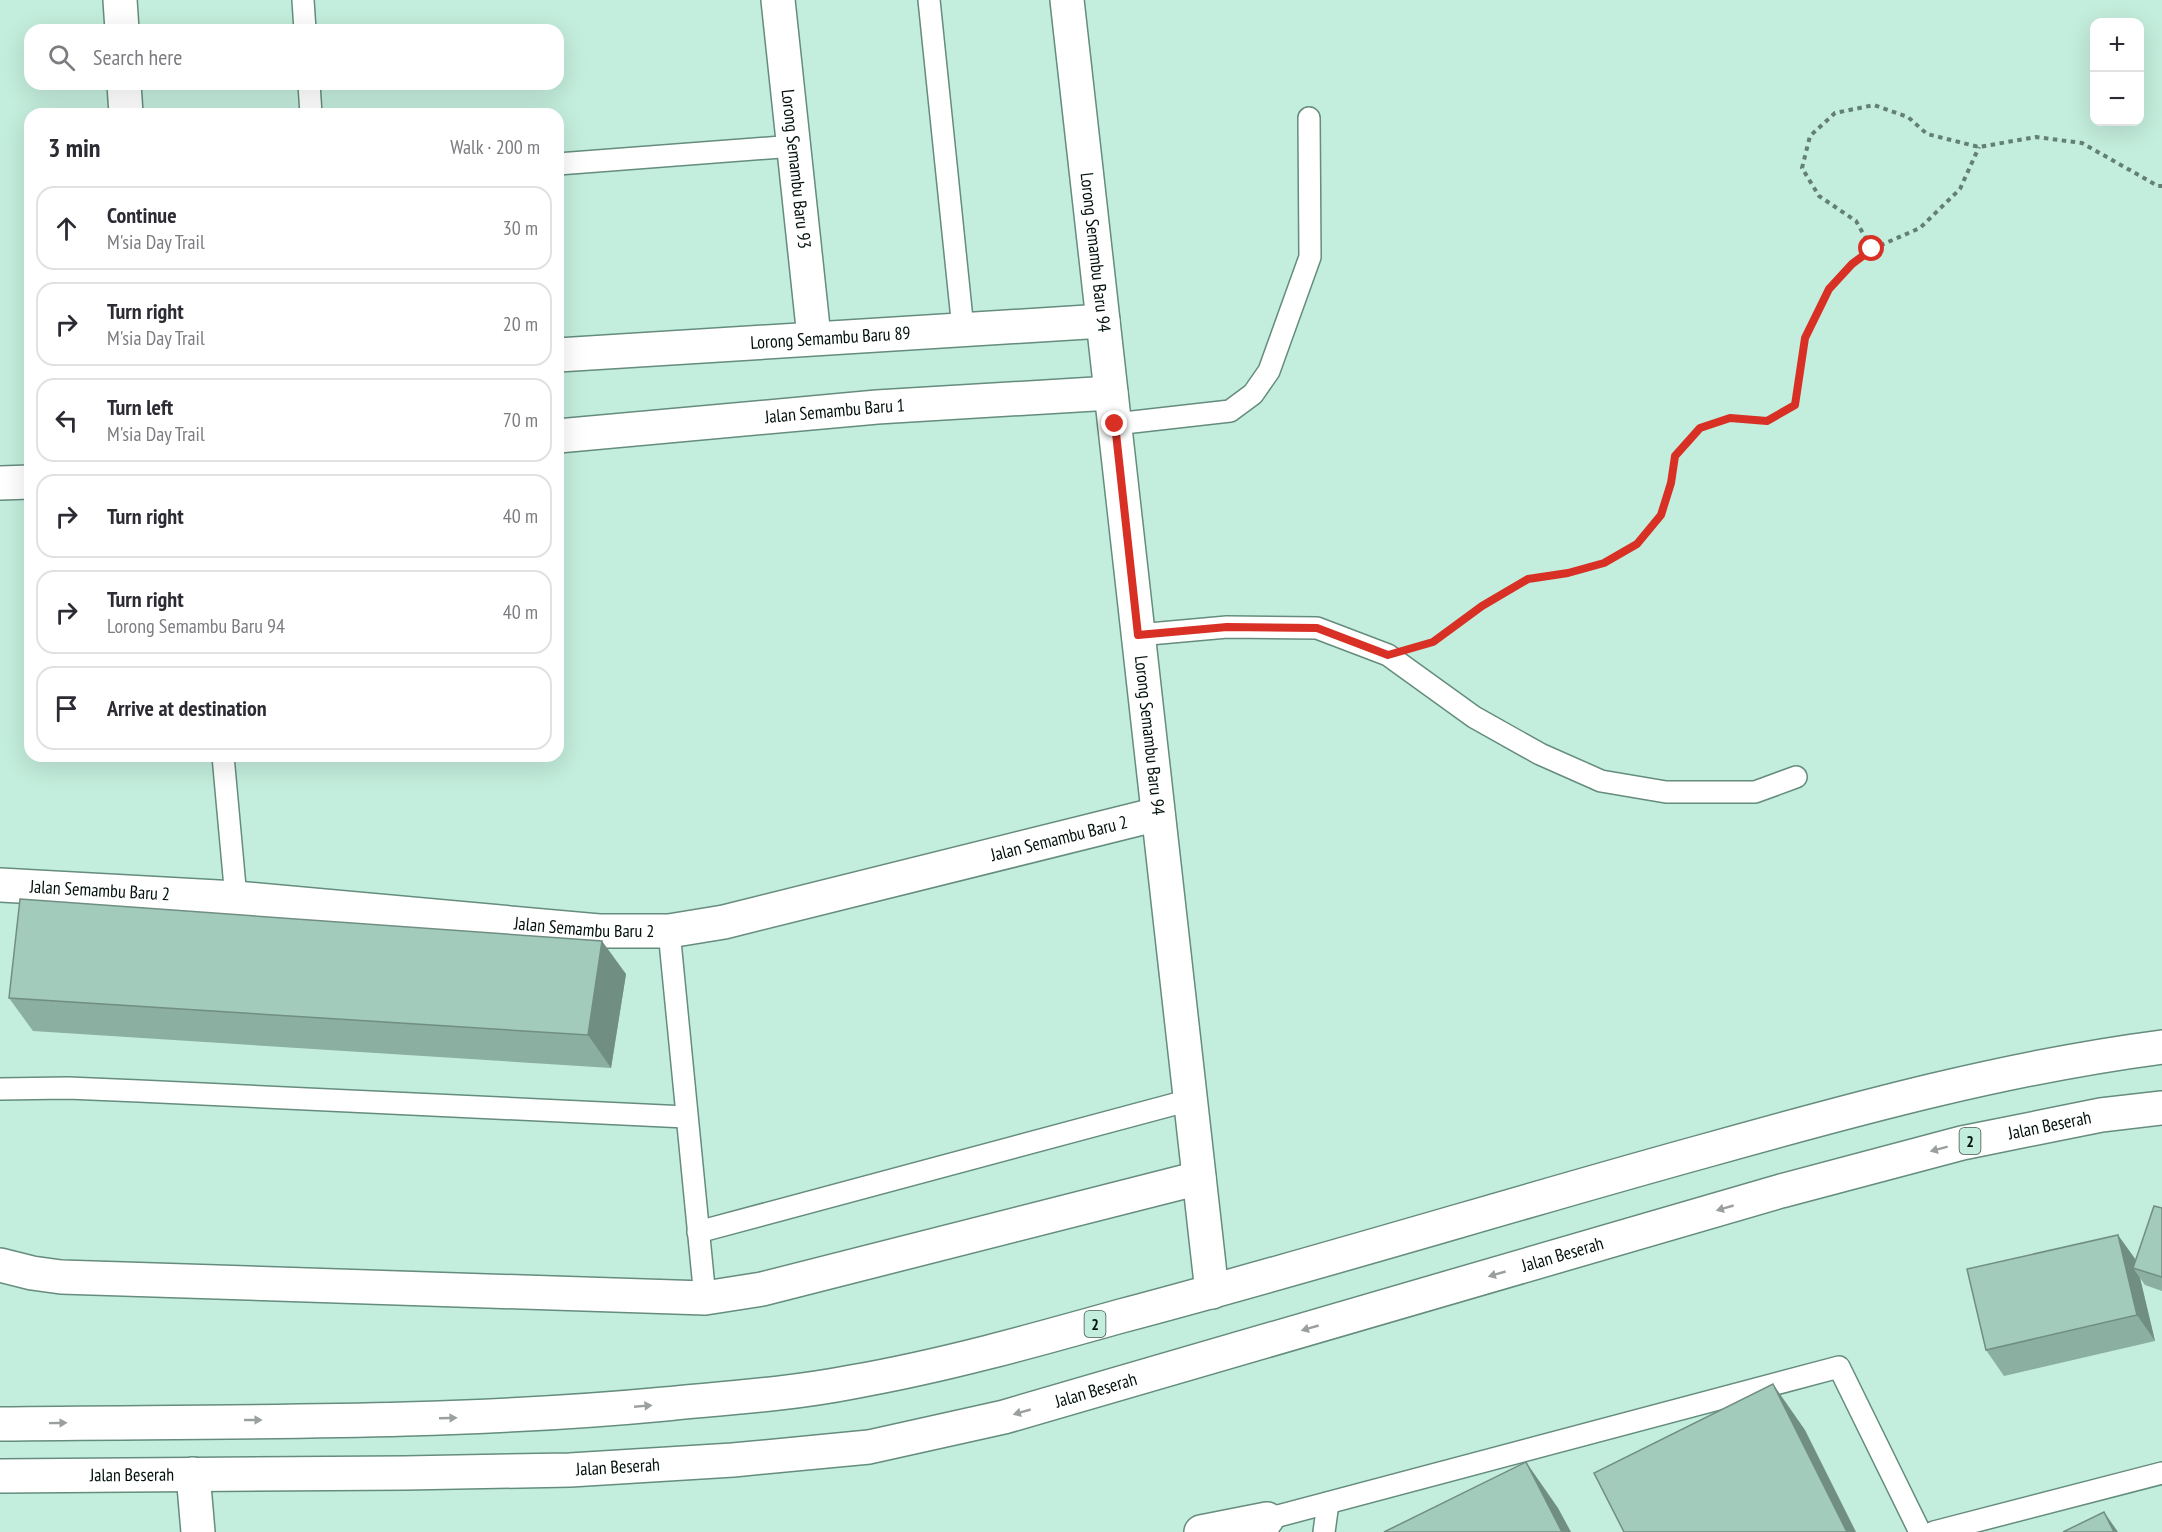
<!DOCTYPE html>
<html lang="en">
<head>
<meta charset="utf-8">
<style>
	:root { --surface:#fff; --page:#f7f7f7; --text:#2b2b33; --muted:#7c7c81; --line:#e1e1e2 }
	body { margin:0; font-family:"PT Sans Narrow",sans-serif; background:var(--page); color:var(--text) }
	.controls { position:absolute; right:18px; top:18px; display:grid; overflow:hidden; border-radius:12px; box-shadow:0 6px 24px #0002 }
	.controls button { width:54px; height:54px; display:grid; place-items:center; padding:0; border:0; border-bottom:2px solid var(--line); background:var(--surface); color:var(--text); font:30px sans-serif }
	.stop { position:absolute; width:18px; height:18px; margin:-14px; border:4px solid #d93025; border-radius:50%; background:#fff }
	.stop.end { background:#d93025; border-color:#fff; box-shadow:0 2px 6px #0008 }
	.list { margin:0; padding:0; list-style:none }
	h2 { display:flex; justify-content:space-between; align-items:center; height:78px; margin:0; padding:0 24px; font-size:26px }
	h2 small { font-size:20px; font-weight:400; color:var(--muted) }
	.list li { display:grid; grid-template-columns:39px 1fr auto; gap:18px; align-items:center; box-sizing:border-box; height:84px; margin:0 12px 12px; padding:0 12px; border:2px solid var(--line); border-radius:18px }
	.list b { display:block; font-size:22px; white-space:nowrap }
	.list p { margin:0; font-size:20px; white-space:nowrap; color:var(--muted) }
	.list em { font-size:20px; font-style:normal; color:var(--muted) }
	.icon { flex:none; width:33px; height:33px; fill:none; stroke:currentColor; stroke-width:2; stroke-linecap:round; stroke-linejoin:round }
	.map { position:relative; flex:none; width:2162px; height:1532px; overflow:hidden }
	.search { position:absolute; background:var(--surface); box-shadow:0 6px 24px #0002; left:24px; top:24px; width:540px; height:66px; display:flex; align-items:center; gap:15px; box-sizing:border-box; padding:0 21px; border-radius:18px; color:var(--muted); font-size:22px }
	.panel { position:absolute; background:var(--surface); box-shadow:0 6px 24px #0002; left:24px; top:108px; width:540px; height:654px; border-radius:18px }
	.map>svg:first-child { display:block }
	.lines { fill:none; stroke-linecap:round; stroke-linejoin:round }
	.lane-casing { stroke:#658c7d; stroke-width:24 }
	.street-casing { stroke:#658c7d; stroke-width:36 }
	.highway-casing { stroke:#658c7d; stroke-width:36 }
	.path { stroke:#648075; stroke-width:4; stroke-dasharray:4.5 4.5; stroke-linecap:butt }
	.lane { stroke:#fff; stroke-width:21 }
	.street { stroke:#fff; stroke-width:33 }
	.highway { stroke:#fff; stroke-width:33 }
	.wall { fill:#8bafa1 }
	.shaded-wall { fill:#718e83 }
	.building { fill:#a2cbbb; stroke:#718e83; stroke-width:1.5 }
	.oneway { fill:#9aa09e }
	.route { stroke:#d93025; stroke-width:8 }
	.labels { text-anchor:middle; stroke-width:5; stroke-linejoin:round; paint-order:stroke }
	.shield { fill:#c3eddc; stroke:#3d534a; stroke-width:1.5 }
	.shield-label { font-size:16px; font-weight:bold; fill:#03110c }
	.street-label { font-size:18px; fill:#03110c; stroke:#c3eddc }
</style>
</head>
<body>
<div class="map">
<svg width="2162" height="1532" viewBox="0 0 2162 1532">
	<rect width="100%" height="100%" fill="#c3eddc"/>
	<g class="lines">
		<defs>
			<g id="lane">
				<path d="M 303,0 L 305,30"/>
				<path d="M 929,0 L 963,329"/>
				<path d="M 309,84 L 311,114"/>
				<path d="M 558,164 L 794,146"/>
				<path d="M 1115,424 L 1230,411 L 1253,394 L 1269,371 L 1310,257 L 1309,118"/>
				<path d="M 1138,635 L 1227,627 L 1317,628 L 1388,655 L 1474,717 L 1540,754 L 1601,781 L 1666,792 L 1755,792 L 1796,777"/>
				<path d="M 223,756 L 236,898"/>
				<path d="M 669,931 L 705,1298"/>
				<path d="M 0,1089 L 68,1088 L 139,1091 L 686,1117"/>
				<path d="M 698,1232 L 1190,1100"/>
				<path d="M 1268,1531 L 1267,1519 L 1839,1367 L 1920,1532"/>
				<path d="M 1324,1532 L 1328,1503"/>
				<path d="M 1934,1532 L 2162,1473"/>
			</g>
			<g id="street">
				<path d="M 120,0 L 122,30"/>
				<path id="s1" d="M 778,0 L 814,337"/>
				<path id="s2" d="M 1067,0 L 1212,1292"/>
				<path d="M 124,84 L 126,114"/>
				<path id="s3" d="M 558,355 L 1103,321"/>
				<path id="s4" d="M 558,436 L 877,407 L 1111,393"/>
				<path d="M 0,483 L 30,482"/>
				<path id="s5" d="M 0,885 L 236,898 L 599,931 L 669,931 L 724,922 L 1158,814"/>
				<path d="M 0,1265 L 32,1273 L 61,1277 L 705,1298 L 762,1289 L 1199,1178"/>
				<path d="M 193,1474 L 198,1532"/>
				<path d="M 1201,1532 L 1267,1519"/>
			</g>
			<g id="highway">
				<path d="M 0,1424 C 222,1421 444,1425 665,1404 C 727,1398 791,1394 852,1382 C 943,1366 1032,1341 1121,1316 C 1318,1264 1512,1204 1708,1150 C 1858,1108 2008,1067 2162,1047"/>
				<path id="s6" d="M 0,1476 L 405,1473 L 570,1470 L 733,1460 L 869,1447 L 1004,1417 L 1781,1191 L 1962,1143 L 2101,1115 L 2162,1108"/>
			</g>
		</defs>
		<!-- lane casing -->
		<use href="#lane" class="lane-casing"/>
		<!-- street casing -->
		<use href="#street" class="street-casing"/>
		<!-- highway casing -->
		<use href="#highway" class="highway-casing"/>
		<!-- path -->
		<g class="path">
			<path d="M 1872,249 L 1920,228 L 1960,189 L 1979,147"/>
			<path d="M 1426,644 L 1433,642 L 1482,605 L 1528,579 L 1568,573 L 1603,563 L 1637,544 L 1661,515 L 1671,483 L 1675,456 L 1700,428 L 1730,418 L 1767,421 L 1795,405 L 1805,338 L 1829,289 L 1852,264 L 1872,249 L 1856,221 L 1819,196 L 1802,168 L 1810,136 L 1835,113 L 1874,105 L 1908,117 L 1927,134 L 1979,147 L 2036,137 L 2082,143 L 2158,186 L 2162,186"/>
		</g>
		<!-- lane -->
		<use href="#lane" class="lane"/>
		<!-- street -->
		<use href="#street" class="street"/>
		<!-- highway -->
		<use href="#highway" class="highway"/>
	</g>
	<!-- wall -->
	<g class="wall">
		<path d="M 626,974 L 611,1068 L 33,1031 L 9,998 Z"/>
		<path d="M 2162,1208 L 2162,1291 L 2145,1285 L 2140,1278 L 2155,1341 L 2004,1376 L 1986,1350 L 2136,1260 Z"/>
	</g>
	<!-- shaded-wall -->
	<g class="shaded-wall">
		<path d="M 602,941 L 626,974 L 611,1068 L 588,1035 Z"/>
		<path d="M 2118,1235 L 2136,1260 L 2133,1268 L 2140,1278 L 2155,1341 L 2137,1315 Z"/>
		<path d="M 1773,1384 L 1805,1430 L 1856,1532 L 1847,1532 Z"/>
		<path d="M 1526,1462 L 1558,1508 L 1571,1532 L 1562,1532 Z"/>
		<path d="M 2104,1512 L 2118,1532 L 2114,1532 Z"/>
	</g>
	<!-- building -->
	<g class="building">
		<path d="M 20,899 L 602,941 L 588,1035 L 9,998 Z"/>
		<path d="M 2154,1206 L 2162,1208 L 2162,1277 L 2133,1268 Z"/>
		<path d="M 2118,1235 L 2137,1315 L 1986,1350 L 1967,1269 Z"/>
		<path d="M 1773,1384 L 1847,1532 L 1624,1532 L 1594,1473 Z"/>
		<path d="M 1526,1462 L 1562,1532 L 1384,1532 Z"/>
		<path d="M 2104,1512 L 2114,1532 L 2063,1532 Z"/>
	</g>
	<!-- one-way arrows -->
	<defs><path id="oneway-solid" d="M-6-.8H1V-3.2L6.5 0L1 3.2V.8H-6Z" transform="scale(1.5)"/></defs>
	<g class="oneway">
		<use href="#oneway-solid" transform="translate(1939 1149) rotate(165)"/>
		<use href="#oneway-solid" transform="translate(1725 1208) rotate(164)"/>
		<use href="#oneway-solid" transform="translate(1497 1274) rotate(164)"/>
		<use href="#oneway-solid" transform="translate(1310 1328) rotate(164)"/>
		<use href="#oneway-solid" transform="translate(643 1406) rotate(-5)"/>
		<use href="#oneway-solid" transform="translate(1022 1412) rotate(164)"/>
		<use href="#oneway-solid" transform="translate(448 1418) rotate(-2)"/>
		<use href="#oneway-solid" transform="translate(253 1420)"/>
		<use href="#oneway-solid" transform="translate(58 1423) rotate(-1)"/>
	</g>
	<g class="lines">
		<!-- route -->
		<path class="route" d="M 1115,424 L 1138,635 L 1227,627 L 1317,628 L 1388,655 L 1433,642 L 1482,606 L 1528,579 L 1568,573 L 1604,563 L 1637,544 L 1661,515 L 1671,483 L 1675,456 L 1700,428 L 1730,418 L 1767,421 L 1795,405 L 1805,338 L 1829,289 L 1852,264 L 1872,249"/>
	</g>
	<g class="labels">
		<!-- shield labels -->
		<g class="shield">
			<rect x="1959.5" y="1128" width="21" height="26" rx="4.5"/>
			<rect x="1084.5" y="1311" width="21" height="26" rx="4.5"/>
		</g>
		<g class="shield-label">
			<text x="1970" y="1147">2</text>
			<text x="1095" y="1330">2</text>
		</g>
		<!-- street labels -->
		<g class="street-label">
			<text dy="6" stroke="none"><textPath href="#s1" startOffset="170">Lorong Semambu Baru 93</textPath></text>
			<text dy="6" stroke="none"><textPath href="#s2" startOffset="254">Lorong Semambu Baru 94</textPath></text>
			<text dy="6" stroke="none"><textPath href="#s3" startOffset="273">Lorong Semambu Baru 89</textPath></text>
			<text dy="6" stroke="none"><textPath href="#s4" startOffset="278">Jalan Semambu Baru 1</textPath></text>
			<text dy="6" stroke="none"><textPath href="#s2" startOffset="740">Lorong Semambu Baru 94</textPath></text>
			<text dy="6" stroke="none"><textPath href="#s5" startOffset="1072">Jalan Semambu Baru 2</textPath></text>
			<text dy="6" stroke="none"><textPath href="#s5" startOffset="100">Jalan Semambu Baru 2</textPath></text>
			<text dy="6" stroke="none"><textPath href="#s5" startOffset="586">Jalan Semambu Baru 2</textPath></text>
			<text dy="6" stroke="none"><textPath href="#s6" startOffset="2094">Jalan Beserah</textPath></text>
			<text dy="6" stroke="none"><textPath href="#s6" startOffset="1590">Jalan Beserah</textPath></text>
			<text dy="6" stroke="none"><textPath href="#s6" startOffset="1104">Jalan Beserah</textPath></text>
			<text dy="6" stroke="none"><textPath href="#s6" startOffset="618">Jalan Beserah</textPath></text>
			<text dy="6" stroke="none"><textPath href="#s6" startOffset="132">Jalan Beserah</textPath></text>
		</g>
	</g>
</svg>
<div class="controls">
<button>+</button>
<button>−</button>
</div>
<div class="stop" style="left:1872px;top:249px"></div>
<div class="stop end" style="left:1115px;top:424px"></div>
<div class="search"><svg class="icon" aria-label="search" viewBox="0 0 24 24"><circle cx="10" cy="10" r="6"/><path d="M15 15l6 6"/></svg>Search here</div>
<section class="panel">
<h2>3 min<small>Walk · 200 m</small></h2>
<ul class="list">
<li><svg class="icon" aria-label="ahead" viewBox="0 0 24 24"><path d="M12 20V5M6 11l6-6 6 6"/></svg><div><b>Continue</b><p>M'sia Day Trail</p></div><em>30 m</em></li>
<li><svg class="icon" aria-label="right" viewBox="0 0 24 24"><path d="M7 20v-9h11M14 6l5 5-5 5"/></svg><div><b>Turn right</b><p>M'sia Day Trail</p></div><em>20 m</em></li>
<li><svg class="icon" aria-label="left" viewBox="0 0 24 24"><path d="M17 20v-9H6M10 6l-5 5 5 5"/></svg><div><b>Turn left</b><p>M'sia Day Trail</p></div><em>70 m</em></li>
<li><svg class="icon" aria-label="right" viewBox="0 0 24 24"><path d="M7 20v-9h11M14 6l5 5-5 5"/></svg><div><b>Turn right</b></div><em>40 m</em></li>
<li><svg class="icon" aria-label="right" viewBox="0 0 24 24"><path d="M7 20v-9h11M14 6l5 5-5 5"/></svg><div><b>Turn right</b><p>Lorong Semambu Baru 94</p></div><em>40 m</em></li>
<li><svg class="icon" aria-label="arrive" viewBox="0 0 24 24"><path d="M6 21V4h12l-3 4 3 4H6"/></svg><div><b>Arrive at destination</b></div></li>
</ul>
</section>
</div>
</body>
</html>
